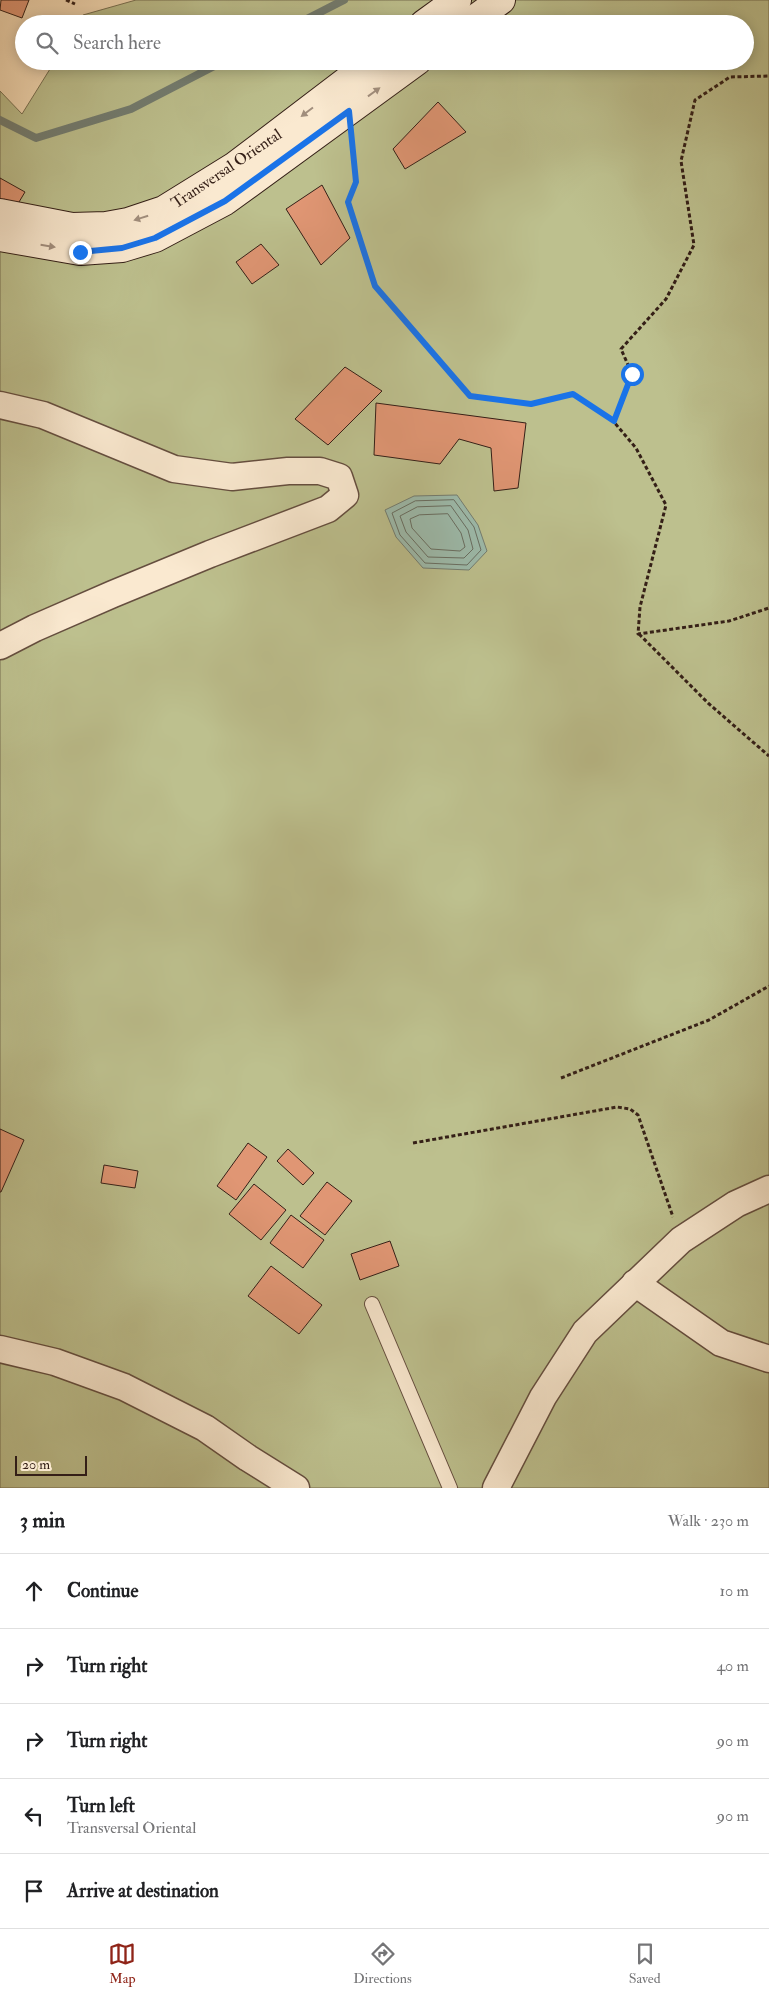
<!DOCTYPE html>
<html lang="en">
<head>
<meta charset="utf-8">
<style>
	:root { --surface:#fff; --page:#f6f6f6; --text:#202124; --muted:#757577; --line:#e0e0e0; --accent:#8f2418 }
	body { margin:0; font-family:"IM FELL Double Pica",serif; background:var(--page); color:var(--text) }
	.scale { position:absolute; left:15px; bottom:12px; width:72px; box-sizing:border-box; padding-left:5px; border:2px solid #341f17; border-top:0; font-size:14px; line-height:18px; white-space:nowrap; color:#341f17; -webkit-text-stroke:4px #fae9d0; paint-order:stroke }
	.stop { position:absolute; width:15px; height:15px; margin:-11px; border:4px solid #1a73e8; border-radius:50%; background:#fff }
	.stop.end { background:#1a73e8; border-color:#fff; box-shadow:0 1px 5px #0008 }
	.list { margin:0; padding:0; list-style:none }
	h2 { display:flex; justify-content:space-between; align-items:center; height:65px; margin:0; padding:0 20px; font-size:21px }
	h2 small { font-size:16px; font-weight:400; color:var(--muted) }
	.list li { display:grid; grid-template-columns:32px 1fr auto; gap:15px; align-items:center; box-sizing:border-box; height:75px; padding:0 20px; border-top:1px solid var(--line) }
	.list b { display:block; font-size:19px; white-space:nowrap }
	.list p { margin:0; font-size:16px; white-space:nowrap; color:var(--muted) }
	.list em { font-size:16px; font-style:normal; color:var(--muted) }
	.icon { flex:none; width:28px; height:28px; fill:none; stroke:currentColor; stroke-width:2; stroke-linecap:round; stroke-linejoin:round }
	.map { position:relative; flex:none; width:769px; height:1488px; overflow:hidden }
	.search { position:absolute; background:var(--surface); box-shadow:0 2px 12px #0003; left:15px; right:15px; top:15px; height:55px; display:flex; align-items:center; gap:12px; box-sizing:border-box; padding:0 18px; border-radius:28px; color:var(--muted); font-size:19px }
	.sheet { height:440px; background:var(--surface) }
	nav { display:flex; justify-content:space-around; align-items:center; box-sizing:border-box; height:70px; border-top:1px solid var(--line); background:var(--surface); font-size:14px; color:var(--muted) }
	nav a { display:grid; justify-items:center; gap:2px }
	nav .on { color:var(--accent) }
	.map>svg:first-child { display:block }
	.green { fill:#bdc08e; stroke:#787052 }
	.water { fill:#9dbcad; stroke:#737d71 }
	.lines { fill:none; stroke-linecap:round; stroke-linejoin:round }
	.shore { stroke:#686e62; stroke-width:1 }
	.stream { stroke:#737d71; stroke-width:8 }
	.building { fill:#e09674; stroke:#341f17 }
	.lane-casing { stroke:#654e3f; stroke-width:16 }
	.street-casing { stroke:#654e3f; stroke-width:29 }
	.secondary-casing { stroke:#341f17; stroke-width:30 }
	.path { stroke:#341f17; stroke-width:3; stroke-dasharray:4 2.5; stroke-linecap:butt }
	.lane { stroke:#fae9d0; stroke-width:14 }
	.street { stroke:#fae9d0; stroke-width:26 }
	.secondary { stroke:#fae9d0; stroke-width:28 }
	.oneway { fill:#a18e7d }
	.route { stroke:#1a73e8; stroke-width:6 }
	.labels { text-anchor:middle; stroke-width:4; stroke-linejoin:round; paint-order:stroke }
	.street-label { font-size:16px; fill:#341f17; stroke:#fae9d0 }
</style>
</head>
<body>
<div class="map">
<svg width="769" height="1488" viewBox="0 0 769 1488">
	<rect width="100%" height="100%" fill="#f7ddb7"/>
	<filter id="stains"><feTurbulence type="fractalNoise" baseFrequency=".004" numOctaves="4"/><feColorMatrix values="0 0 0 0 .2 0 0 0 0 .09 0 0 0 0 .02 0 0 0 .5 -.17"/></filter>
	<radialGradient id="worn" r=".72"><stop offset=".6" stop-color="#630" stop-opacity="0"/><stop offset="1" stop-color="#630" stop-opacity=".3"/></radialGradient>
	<!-- green -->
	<path class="green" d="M 136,0 L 769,0 L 769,1488 L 0,1488 L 0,91 L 22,114 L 55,61 L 745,61 L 745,24 L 78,24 L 83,15 Z"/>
	<!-- water -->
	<path class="water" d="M 457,495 L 478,525 L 487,551 L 469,570 L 423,568 L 396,537 L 385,510 L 414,496 Z"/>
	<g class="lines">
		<!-- shore -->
		<g class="shore">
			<path d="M 454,500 L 474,527 L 481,550 L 467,565 L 425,563 L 400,535 L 392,513 L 415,501 Z"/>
			<path d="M 451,506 L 468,530 L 473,549 L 464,558 L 428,557 L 406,532 L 400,516 L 417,507 Z"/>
			<path d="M 448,514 L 461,533 L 465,547 L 460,551 L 431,549 L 412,528 L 410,519 L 419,515 Z"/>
		</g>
		<!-- stream -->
		<g class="stream">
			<path d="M 297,24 L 344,0"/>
			<path d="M 0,120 L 36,138 L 131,109 L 224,61"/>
		</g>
	</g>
	<!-- building -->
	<g class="building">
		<path d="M 1,0 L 29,0 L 22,18 L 0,10 Z"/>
		<path d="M 438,102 L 466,132 L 405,169 L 393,149 Z"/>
		<path d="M 0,178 L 25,192 L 16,207 L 4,199 L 0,206 Z"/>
		<path d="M 322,185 L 350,238 L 321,265 L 286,209 Z"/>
		<path d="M 261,244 L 279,265 L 252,284 L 236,262 Z"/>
		<path d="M 345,367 L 382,391 L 328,445 L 295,419 Z"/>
		<path d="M 376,403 L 526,423 L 518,488 L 494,491 L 491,448 L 459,439 L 440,464 L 374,455 Z"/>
		<path d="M 0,1129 L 24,1140 L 1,1192 L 0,1192 Z"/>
		<path d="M 248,1143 L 267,1157 L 236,1200 L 217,1186 Z"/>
		<path d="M 288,1149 L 314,1173 L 303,1185 L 277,1161 Z"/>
		<path d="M 104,1165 L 138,1171 L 135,1188 L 101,1183 Z"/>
		<path d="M 327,1182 L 352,1201 L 325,1235 L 300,1216 Z"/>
		<path d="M 254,1184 L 286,1210 L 261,1240 L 229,1214 Z"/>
		<path d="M 291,1215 L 324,1240 L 303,1268 L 270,1243 Z"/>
		<path d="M 390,1241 L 399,1266 L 360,1280 L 351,1254 Z"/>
		<path d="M 271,1266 L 322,1305 L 299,1334 L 248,1296 Z"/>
	</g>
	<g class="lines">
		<defs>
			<path id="lane" d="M 372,1304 L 450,1488"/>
			<g id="street">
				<path d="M 0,405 L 43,415 L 174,469 L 232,477 L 288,471 L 320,471 L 339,477 L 345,495 L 328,509 L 210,554 L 113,594 L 35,628 L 0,646"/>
				<path d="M 635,1283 L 721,1343 L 769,1359"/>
				<path d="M 0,1349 L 55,1362 L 124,1387 L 205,1428 L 248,1458 L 296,1488"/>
				<path d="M 496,1488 L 543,1397 L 585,1332 L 681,1240 L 736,1204 L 769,1189"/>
			</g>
			<g id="secondary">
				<path d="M 424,24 L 457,0"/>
				<path d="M 468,24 L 501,0"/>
				<path d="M 0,213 L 72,227 L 106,226 L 128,222 L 164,210 L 235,166 L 373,61"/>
				<path d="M 0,237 L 80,251 L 122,248 L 155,238 L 225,201 L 417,61"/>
			</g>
		</defs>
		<!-- lane casing -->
		<use href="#lane" class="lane-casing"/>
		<!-- street casing -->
		<use href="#street" class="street-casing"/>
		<!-- secondary casing -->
		<use href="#secondary" class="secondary-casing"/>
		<!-- path -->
		<g class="path">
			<path d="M 66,0 L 75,4"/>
			<path d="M 352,139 L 356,182 L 348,202 L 375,286 L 470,396 L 531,404 L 573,394 L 613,421 L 636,448 L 666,505 L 640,607 L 638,634 L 729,621 L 769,608"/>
			<path d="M 613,421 L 632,374 L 621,349 L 666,299 L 694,245 L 681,161 L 695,100 L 730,77 L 769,76"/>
			<path d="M 639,634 L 708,703 L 769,756"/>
			<path d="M 561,1078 L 709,1020 L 769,986"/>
			<path d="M 413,1143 L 617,1107 L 630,1109 L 638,1115 L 673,1217"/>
		</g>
		<!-- lane -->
		<use href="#lane" class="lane"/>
		<!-- street -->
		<use href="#street" class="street"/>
		<!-- secondary -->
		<use href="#secondary" class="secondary"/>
	</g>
	<!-- one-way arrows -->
	<defs><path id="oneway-solid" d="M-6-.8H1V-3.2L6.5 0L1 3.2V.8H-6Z" transform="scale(1.25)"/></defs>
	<g class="oneway">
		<use href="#oneway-solid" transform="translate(374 92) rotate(-36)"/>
		<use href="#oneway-solid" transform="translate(307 112) rotate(143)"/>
		<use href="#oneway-solid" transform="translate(141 218) rotate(163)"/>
		<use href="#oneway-solid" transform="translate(48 246) rotate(9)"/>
	</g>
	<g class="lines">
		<!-- route -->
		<path class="route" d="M 80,252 L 122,248 L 155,238 L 225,201 L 349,111 L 356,182 L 348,202 L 375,286 L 470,396 L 531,404 L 573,394 L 614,421 L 632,374"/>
	</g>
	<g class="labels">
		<!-- street labels -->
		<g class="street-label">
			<text transform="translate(226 168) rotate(-34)" y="6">Transversal Oriental</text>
		</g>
	</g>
	<rect width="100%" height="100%" filter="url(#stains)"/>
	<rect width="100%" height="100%" fill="url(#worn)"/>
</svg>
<div class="scale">20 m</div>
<div class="stop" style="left:632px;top:374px"></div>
<div class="stop end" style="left:80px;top:252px"></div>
<div class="search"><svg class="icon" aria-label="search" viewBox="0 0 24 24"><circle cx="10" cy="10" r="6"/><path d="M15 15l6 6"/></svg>Search here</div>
</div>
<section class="sheet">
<h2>3 min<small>Walk · 230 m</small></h2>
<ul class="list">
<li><svg class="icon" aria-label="ahead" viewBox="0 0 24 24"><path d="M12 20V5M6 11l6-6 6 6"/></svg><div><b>Continue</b></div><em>10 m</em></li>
<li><svg class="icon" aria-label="right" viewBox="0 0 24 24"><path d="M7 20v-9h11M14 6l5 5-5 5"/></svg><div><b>Turn right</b></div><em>40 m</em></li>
<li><svg class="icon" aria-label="right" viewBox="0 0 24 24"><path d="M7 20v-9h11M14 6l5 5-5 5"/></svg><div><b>Turn right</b></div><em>90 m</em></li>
<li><svg class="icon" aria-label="left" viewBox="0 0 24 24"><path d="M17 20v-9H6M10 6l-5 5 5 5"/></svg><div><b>Turn left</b><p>Transversal Oriental</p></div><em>90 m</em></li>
<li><svg class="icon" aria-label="arrive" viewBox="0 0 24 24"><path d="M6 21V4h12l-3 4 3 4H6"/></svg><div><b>Arrive at destination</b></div></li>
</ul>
</section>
<nav>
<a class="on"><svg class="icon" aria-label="map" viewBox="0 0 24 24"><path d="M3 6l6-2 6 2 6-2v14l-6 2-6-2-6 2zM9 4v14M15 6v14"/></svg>Map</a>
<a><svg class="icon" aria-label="directions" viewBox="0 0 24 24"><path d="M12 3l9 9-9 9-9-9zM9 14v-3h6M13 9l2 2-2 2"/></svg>Directions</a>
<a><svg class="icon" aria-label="saved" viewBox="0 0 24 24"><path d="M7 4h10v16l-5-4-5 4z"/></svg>Saved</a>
</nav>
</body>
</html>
